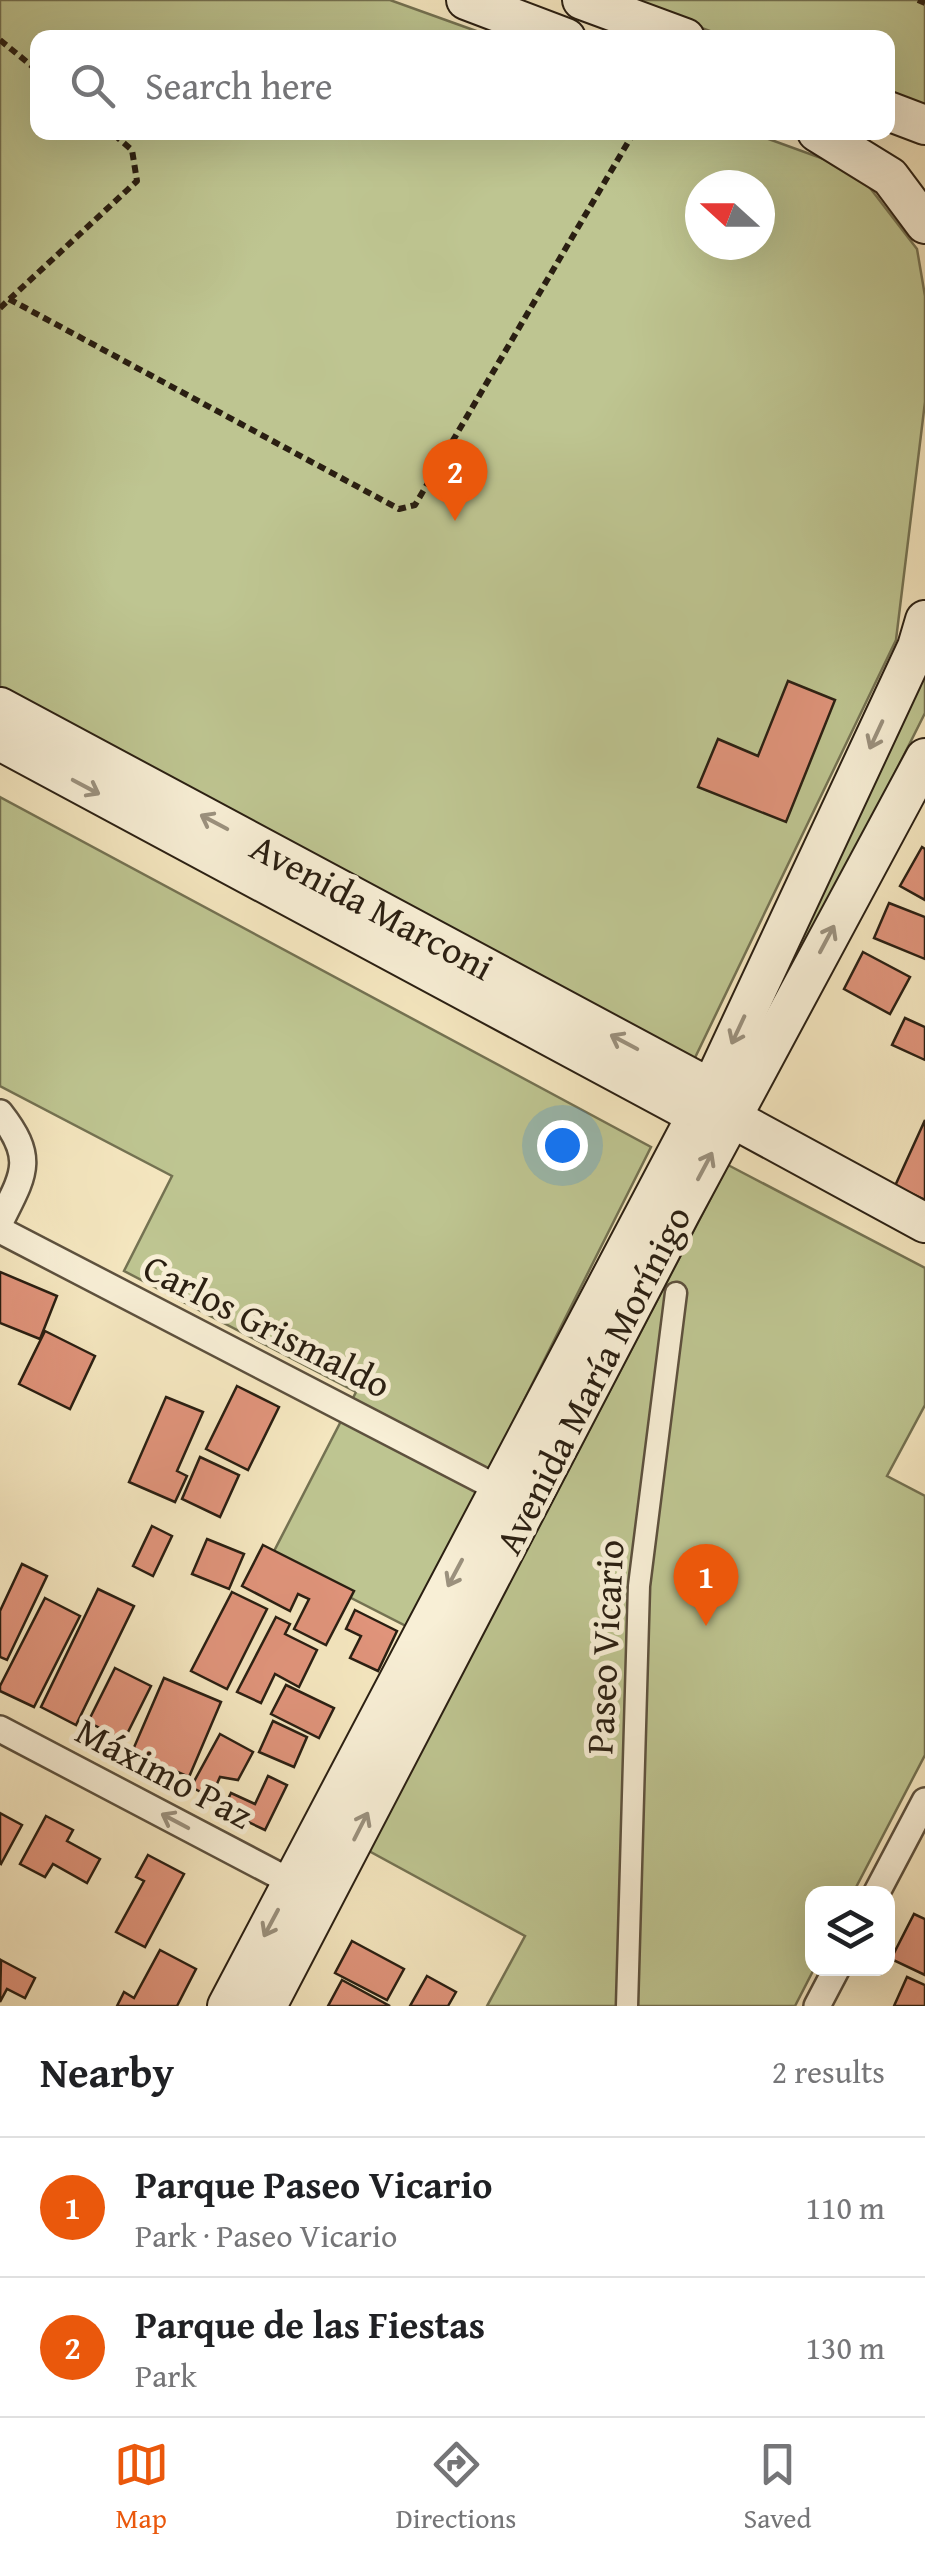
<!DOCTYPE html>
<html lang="en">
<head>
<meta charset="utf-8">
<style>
	:root { --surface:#fff; --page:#f2f2f2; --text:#202124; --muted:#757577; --line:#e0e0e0; --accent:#ea580c }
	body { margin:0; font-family:"Gentium Book Plus",serif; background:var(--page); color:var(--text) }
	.controls { position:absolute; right:30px; bottom:30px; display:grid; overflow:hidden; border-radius:20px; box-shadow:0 10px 40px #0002 }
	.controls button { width:90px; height:90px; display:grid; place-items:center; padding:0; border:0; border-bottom:2px solid var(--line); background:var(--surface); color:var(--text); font:50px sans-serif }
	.compass { position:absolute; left:685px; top:170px; width:90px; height:90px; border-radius:50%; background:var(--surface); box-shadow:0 10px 40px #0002; rotate:291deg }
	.you { position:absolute; left:562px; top:1145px; width:35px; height:35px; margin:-25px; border:8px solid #fff; border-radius:50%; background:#1a73e8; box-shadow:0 0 0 15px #1a73e833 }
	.badge { display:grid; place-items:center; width:65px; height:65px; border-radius:50%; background:var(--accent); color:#fff; font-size:32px; font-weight:700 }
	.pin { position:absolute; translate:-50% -82px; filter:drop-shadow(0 2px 5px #0008) }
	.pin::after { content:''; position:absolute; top:52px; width:35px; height:30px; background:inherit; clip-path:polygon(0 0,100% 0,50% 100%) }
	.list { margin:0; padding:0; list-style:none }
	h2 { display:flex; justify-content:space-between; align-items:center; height:130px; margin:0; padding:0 40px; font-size:42px }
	h2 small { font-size:32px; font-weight:400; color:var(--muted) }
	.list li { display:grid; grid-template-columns:65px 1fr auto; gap:30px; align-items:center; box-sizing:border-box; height:140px; padding:0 40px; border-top:2px solid var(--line) }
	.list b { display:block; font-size:38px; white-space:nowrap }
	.list p { margin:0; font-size:32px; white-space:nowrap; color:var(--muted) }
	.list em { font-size:32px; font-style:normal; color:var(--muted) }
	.icon { flex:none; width:55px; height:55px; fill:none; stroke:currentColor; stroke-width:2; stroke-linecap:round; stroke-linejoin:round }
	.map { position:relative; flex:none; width:925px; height:2006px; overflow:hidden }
	.search { position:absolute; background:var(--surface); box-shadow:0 10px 40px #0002; left:30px; right:30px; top:30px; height:110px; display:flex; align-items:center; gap:25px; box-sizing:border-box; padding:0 35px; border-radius:20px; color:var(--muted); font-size:38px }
	.sheet { height:410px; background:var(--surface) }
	nav { display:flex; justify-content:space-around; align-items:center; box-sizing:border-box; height:140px; border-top:2px solid var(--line); background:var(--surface); font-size:28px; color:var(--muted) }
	nav a { display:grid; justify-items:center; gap:5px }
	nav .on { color:var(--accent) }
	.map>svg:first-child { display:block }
	.green { fill:#bec591; stroke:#747252; stroke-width:2.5; fill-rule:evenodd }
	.building { fill:#e0947b; stroke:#2a1f12; stroke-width:2.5 }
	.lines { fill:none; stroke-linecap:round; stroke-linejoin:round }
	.pedestrian-casing { stroke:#5d513e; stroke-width:25 }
	.minor-casing { stroke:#5d513e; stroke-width:30 }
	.secondary-casing { stroke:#2a1f12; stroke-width:42 }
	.path { stroke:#2a1f12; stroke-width:6; stroke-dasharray:8 5; stroke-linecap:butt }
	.pedestrian { stroke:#f8efd6; stroke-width:20 }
	.minor { stroke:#f8efd6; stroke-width:25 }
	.secondary { stroke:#f8efd6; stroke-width:38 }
	.oneway { stroke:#9b917e }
	.labels { text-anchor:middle; stroke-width:10; stroke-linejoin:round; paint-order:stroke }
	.street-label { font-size:38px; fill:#2a1f12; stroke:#f8efd6 }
</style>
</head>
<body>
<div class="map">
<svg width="925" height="2006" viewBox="0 0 925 2006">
	<rect width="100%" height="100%" fill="#f5e7c0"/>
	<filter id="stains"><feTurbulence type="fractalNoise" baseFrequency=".002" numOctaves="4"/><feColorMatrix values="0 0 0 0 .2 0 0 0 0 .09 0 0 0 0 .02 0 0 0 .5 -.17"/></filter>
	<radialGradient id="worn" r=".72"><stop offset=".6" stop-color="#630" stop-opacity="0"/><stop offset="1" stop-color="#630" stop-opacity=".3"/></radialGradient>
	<!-- green -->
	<g class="green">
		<path d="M 0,0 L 390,0 L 493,37 L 38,38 L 38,132 L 752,133 L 857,171 L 917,249 L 925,296 L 925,402 L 896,640 L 691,1066 L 0,691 ZM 700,185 L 760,185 L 760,245 L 700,245 Z"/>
		<path d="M 626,0 L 925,0 L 925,112 L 888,98 L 888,38 L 726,37 Z"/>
		<path d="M 925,665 L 925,713 L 739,1084 L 728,1080 Z"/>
		<path d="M 0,797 L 651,1147 L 410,1628 L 271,1557 L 356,1392 L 124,1271 L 172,1176 L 0,1086 Z"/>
		<path d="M 728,1165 L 925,1268 L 925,1405 L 887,1476 L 925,1496 L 925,1755 L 853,1893 L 812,1894 L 814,1969 L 795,2006 L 487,2006 L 525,1936 L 369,1851 Z"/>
	</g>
	<!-- building -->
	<g class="building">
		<path d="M 788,681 L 835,700 L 786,822 L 698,787 L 718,739 L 758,756 Z"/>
		<path d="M 922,847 L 925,849 L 925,900 L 900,886 Z"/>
		<path d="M 889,903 L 925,917 L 925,959 L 874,938 Z"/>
		<path d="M 863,952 L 910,977 L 890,1014 L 844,989 Z"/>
		<path d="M 905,1018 L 925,1027 L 925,1060 L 892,1045 Z"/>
		<path d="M 925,1120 L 925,1200 L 895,1186 Z"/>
		<path d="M 0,1272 L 57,1296 L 40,1339 L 0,1323 Z"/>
		<path d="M 45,1331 L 95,1356 L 70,1409 L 19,1384 Z"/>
		<path d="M 237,1386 L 279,1407 L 248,1470 L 206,1449 Z"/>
		<path d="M 166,1397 L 203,1412 L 177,1471 L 187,1476 L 175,1502 L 129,1482 Z"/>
		<path d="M 200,1457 L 239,1475 L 220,1517 L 182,1499 Z"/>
		<path d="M 152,1526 L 172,1536 L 153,1576 L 133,1566 Z"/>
		<path d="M 207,1539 L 244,1554 L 229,1589 L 192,1574 Z"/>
		<path d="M 263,1545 L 354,1591 L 326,1645 L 294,1629 L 309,1599 L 298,1594 L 290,1611 L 242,1586 Z"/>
		<path d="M 22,1564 L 47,1576 L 7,1660 L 0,1657 L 0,1611 Z"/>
		<path d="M 98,1589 L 134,1606 L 76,1725 L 41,1707 Z"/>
		<path d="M 232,1592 L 267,1609 L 227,1689 L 191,1671 Z"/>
		<path d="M 45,1598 L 80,1616 L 34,1707 L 0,1691 L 0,1686 Z"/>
		<path d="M 355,1610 L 397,1631 L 378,1671 L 350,1658 L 361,1636 L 346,1629 Z"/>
		<path d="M 276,1617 L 290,1624 L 285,1634 L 317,1650 L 299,1687 L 275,1674 L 261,1703 L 237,1692 Z"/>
		<path d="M 115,1668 L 151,1686 L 124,1740 L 88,1722 Z"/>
		<path d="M 164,1678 L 221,1702 L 189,1777 L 132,1752 Z"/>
		<path d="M 286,1685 L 334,1708 L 319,1738 L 271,1714 Z"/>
		<path d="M 273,1721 L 307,1737 L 294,1767 L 259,1752 Z"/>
		<path d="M 220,1734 L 253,1752 L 238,1780 L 220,1777 L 211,1797 L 191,1787 Z"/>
		<path d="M 268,1776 L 287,1785 L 265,1830 L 223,1810 L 231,1793 L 255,1804 Z"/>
		<path d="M 0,1813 L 22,1825 L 1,1864 L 0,1863 Z"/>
		<path d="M 46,1816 L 73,1830 L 67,1841 L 100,1859 L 87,1883 L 53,1864 L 45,1877 L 20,1864 Z"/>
		<path d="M 148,1855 L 184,1874 L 145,1947 L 116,1932 L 144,1881 L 136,1877 Z"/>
		<path d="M 914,1914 L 925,1919 L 925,1975 L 891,1959 Z"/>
		<path d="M 352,1941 L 404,1969 L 387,2000 L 335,1973 Z"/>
		<path d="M 160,1950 L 196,1969 L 177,2006 L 117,2006 L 124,1992 L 134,1998 Z"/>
		<path d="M 1,1960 L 35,1978 L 25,1998 L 7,1989 L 0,2002 Z"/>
		<path d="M 427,1976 L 456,1992 L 448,2006 L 410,2006 Z"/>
		<path d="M 907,1977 L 925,1985 L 925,2006 L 894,2006 Z"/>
		<path d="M 342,1980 L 390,2006 L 328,2006 Z"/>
	</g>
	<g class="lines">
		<defs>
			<path id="pedestrian" d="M 627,2006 L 639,1586 L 676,1293"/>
			<g id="minor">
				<path d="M 0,1113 C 36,1159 24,1174 0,1222"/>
				<path d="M 0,1230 L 499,1489"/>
				<path d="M 0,1729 L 293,1883"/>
				<path d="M 876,1894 L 925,1801"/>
				<path d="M 817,2006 L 837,1968"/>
			</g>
			<g id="secondary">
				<path d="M 466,0 L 566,38"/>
				<path d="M 582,0 L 685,38"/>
				<path d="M 888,111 L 925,125"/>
				<path d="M 817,132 L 890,177 L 925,224"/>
				<path d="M 0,707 L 710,1088 L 721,1094 L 726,1106"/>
				<path d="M 0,741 L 696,1115 L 730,1117 L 925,1223"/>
				<path d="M 227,2006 L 712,1086 L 917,647 L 925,620"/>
				<path d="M 267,2006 L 681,1212 L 925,758"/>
			</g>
		</defs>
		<!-- pedestrian casing -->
		<use href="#pedestrian" class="pedestrian-casing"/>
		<!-- minor casing -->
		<use href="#minor" class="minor-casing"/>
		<!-- secondary casing -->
		<use href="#secondary" class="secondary-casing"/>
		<!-- path -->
		<g class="path">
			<path d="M 918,0 L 925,3"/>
			<path d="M 0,40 L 38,71"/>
			<path d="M 9,299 L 399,509 L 415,505 L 634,132"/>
			<path d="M 0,308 L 137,181 L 132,150 L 111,132"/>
		</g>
		<!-- pedestrian -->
		<use href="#pedestrian" class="pedestrian"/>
		<!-- minor -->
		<use href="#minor" class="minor"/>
		<!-- secondary -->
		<use href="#secondary" class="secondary"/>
	</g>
	<!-- one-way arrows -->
	<defs><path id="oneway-shaft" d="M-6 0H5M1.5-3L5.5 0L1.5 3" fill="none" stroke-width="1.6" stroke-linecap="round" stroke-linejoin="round" transform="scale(2.5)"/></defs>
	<g class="oneway">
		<use href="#oneway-shaft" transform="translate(876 735) rotate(115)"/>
		<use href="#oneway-shaft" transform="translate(86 787) rotate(28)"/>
		<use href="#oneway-shaft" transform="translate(214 822) rotate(-152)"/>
		<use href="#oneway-shaft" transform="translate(827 939) rotate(-62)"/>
		<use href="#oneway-shaft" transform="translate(738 1030) rotate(115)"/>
		<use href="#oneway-shaft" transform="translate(624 1042) rotate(-152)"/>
		<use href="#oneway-shaft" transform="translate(705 1166) rotate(-62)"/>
		<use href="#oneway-shaft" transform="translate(455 1573) rotate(118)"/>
		<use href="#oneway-shaft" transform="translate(175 1821) rotate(-152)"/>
		<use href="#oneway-shaft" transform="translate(361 1826) rotate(-63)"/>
		<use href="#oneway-shaft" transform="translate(271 1923) rotate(118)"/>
	</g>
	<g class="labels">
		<!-- street labels -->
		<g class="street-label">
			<text transform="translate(372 907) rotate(28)" y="13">Avenida Marconi</text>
			<text transform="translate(267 1326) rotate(27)" y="13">Carlos Grismaldo</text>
			<text transform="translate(593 1380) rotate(-63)" y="13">Avenida María Morínigo</text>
			<text transform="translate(605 1647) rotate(-87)" y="13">Paseo Vicario</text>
			<text transform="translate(164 1773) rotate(28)" y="13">Máximo Paz</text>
		</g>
	</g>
	<rect width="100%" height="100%" filter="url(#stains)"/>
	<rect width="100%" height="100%" fill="url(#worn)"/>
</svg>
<div class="controls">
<button><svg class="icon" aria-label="layers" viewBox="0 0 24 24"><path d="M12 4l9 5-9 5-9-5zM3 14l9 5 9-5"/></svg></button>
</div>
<svg class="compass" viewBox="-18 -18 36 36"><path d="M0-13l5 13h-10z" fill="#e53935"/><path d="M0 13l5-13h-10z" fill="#757577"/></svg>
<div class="you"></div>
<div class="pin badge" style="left:706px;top:1626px">1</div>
<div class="pin badge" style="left:455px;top:521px">2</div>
<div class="search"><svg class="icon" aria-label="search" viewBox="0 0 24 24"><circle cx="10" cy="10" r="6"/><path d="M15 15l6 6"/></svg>Search here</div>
</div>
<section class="sheet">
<h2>Nearby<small>2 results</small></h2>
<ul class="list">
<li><span class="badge">1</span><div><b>Parque Paseo Vicario</b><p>Park · Paseo Vicario</p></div><em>110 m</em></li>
<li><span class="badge">2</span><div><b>Parque de las Fiestas</b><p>Park</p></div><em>130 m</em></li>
</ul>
</section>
<nav>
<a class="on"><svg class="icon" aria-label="map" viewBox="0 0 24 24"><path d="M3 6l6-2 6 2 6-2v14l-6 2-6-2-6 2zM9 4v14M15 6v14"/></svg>Map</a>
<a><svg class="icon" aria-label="directions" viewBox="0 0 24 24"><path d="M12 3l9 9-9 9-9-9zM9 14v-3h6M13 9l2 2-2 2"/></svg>Directions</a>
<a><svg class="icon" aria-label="saved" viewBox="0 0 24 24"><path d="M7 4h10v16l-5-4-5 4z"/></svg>Saved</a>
</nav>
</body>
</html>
